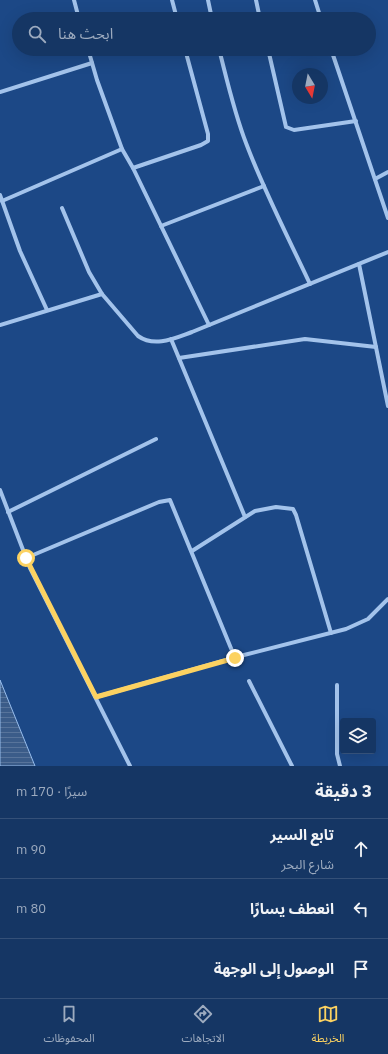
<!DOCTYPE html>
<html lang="ar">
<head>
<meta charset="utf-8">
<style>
	:root { --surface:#153664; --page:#22416d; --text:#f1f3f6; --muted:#9dabbf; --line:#345078; --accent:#fcd261 }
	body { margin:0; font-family:"IBM Plex Sans","Noto Sans Arabic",sans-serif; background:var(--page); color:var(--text); direction:rtl }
	.controls { position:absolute; right:12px; bottom:12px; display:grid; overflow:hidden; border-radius:4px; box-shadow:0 4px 16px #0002 }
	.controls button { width:36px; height:36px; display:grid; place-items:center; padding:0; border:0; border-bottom:1px solid var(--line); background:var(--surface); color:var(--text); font:20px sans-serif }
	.compass { position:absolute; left:292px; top:68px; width:36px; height:36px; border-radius:50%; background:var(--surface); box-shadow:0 4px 16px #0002; rotate:170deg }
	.stop { position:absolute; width:12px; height:12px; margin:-9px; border:3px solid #fcd261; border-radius:50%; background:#fff }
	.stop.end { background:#fcd261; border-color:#fff; box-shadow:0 1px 4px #0008 }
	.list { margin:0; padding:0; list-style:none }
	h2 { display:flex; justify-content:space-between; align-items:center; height:52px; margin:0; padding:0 16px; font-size:17px }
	h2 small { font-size:13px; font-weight:400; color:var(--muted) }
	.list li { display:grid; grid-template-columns:26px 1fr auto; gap:12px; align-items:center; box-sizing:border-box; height:60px; padding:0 16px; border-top:1px solid var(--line) }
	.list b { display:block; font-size:15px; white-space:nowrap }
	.list p { margin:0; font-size:13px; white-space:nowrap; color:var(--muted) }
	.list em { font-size:13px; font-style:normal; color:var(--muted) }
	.icon { flex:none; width:22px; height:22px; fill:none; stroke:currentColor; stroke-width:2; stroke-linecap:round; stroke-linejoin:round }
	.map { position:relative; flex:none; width:388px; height:766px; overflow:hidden; direction:ltr }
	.search { position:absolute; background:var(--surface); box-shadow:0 4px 16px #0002; left:12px; right:12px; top:12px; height:44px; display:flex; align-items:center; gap:10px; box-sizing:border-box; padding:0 14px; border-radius:22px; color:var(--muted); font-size:15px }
	.sheet { height:232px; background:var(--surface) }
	nav { display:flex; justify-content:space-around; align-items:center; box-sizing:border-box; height:56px; border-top:1px solid var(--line); background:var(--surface); font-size:11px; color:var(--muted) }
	nav a { display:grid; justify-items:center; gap:2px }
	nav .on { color:var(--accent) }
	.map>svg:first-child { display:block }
	.water { fill:url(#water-rules); stroke:#97bded }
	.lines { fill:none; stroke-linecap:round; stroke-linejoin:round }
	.street { stroke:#a3c3eb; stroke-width:4 }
	.route { stroke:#fcd261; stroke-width:5 }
</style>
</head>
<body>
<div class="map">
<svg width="388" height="766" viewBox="0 0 388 766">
	<defs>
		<pattern id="water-rules" width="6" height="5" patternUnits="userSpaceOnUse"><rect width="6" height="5" fill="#3b5c89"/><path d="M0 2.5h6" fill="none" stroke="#58749b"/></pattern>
	</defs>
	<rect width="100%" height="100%" fill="#1c4886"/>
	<!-- water -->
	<path class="water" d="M 0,680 L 35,766 L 0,766 Z"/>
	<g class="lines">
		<!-- street -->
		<g class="street">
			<path d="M 74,0 L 79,19"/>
			<path d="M 172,0 L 177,19"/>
			<path d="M 208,0 L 212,19"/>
			<path d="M 256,0 L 260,19"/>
			<path d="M 315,0 L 321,19"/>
			<path d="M 185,49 L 208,134 L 208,141 L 201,145 L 133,168 L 209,325"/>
			<path d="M 219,49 C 227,80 234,112 246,143 C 264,191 288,237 310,284"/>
			<path d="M 268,49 L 286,127 L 294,130 L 356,121"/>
			<path d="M 331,49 L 388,218"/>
			<path d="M 0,92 L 92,63"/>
			<path d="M 122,149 L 133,168"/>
			<path d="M 375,179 L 388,172"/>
			<path d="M 0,195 L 20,251 L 47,310"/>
			<path d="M 2,201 L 122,149 L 97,80 L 88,49"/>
			<path d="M 62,208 L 89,272 L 102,294 L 138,336 C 155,348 175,338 192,332 L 388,252"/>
			<path d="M 161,226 L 264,186"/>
			<path d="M 359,264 L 388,406"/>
			<path d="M 0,325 L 102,294"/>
			<path d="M 171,339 L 245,517"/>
			<path d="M 179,358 L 305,339 L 376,347"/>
			<path d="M 0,490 L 30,568 L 130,766"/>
			<path d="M 8,512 L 156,439"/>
			<path d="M 192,551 L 255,511 L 276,507 L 293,509 L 296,515 L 331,633"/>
			<path d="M 26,558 L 159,502 L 170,500 L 235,658"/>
			<path d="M 249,681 L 292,766"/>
			<path d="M 337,685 L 337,754 L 340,766"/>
			<path d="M 96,697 L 244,655 L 346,629 L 368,619 L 388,599"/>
		</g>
	</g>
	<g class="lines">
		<!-- route -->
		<path class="route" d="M 26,558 L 96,697 L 235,658"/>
	</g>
</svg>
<div class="controls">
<button><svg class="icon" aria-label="layers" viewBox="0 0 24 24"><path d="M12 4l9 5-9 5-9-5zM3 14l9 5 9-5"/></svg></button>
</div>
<svg class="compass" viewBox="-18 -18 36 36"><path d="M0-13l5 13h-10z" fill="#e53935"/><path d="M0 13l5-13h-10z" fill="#9dabbf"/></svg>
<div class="stop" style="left:26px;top:558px"></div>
<div class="stop end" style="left:235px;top:658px"></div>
<div class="search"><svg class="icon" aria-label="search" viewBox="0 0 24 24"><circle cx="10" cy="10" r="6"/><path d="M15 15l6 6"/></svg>ابحث هنا</div>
</div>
<section class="sheet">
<h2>3 دقيقة<small>سيرًا · 170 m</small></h2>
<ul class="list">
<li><svg class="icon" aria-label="ahead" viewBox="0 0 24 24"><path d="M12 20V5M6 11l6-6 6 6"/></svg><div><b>تابع السير</b><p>شارع البحر</p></div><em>90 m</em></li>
<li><svg class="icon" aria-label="left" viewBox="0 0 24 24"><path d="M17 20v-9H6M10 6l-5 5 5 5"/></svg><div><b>انعطف يسارًا</b></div><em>80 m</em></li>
<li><svg class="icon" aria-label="arrive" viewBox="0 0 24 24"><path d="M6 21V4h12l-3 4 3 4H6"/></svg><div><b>الوصول إلى الوجهة</b></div></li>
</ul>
</section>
<nav>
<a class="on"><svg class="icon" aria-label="map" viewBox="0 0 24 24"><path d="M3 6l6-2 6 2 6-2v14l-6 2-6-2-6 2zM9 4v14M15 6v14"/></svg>الخريطة</a>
<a><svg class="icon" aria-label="directions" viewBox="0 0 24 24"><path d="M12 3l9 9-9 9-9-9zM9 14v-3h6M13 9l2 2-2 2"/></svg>الاتجاهات</a>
<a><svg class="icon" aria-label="saved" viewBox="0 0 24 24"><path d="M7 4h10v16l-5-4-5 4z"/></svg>المحفوظات</a>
</nav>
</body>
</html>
